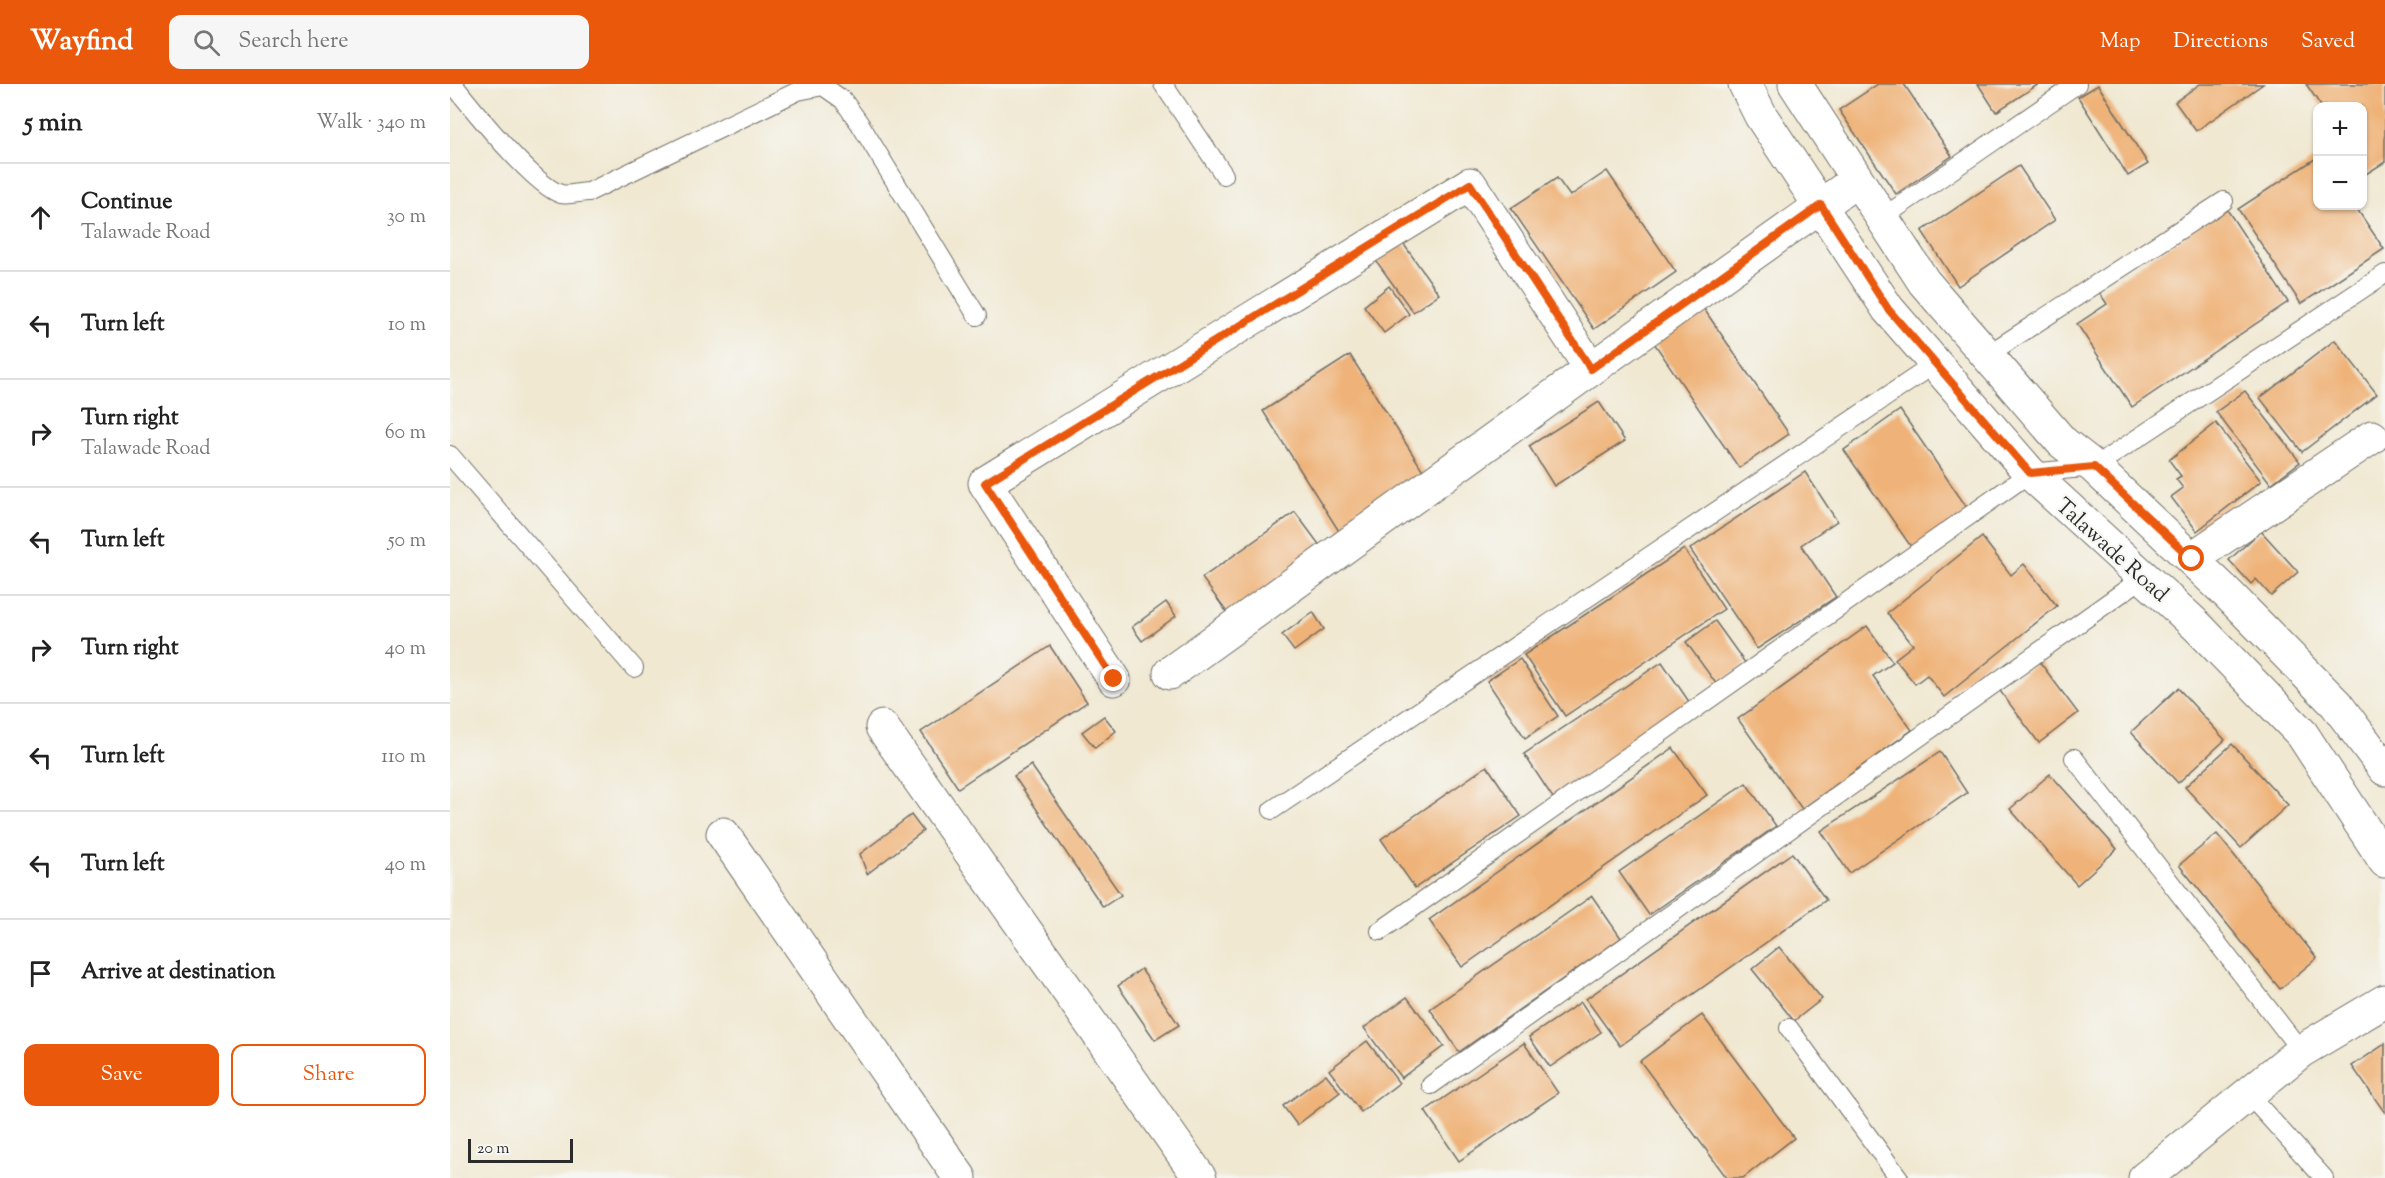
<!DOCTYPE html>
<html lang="en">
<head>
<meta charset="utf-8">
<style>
	:root { --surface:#fff; --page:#f6f6f6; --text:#222; --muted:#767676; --line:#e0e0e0; --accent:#ea580c }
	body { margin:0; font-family:"Sorts Mill Goudy",serif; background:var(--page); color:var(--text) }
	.controls { position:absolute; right:18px; top:18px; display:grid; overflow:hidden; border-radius:12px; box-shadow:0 2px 4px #0004 }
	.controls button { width:54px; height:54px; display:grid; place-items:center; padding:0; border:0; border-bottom:2px solid var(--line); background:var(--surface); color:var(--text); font:30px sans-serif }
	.scale { position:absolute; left:18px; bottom:15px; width:105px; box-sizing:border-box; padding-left:6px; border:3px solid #2b2b2b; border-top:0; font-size:16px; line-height:21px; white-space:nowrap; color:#2b2b2b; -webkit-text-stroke:4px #f6f6f2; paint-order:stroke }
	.stop { position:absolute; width:18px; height:18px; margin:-14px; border:4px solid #ea580c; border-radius:50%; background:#fff }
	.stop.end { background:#ea580c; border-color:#fff; box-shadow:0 2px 6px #0008 }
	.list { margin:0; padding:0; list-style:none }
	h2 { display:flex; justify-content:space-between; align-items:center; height:78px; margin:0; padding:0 24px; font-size:26px }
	h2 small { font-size:20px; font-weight:400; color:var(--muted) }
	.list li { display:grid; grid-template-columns:39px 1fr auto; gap:18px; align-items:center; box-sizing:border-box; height:108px; padding:0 24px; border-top:2px solid var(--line) }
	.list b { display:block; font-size:22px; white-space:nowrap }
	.list p { margin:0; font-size:20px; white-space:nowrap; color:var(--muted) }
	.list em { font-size:20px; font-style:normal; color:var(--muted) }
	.actions { display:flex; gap:12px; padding:18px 24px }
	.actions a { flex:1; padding:14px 0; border:2px solid var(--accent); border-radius:12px; text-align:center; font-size:21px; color:var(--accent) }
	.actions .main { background:var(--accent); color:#fff }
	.icon { flex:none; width:33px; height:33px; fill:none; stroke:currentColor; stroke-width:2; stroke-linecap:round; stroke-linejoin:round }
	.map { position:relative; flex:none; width:1935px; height:1094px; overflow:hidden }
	header { display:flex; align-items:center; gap:36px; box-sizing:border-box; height:84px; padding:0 30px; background:var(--accent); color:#fff }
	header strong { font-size:28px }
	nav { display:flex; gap:33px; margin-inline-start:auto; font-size:21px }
	.search { width:420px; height:54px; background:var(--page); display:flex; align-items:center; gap:15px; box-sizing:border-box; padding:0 21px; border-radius:12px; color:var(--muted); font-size:22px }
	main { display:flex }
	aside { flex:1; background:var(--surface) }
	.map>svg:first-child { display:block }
	.building { fill:#efb278 }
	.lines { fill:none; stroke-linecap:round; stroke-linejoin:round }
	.lane-casing { stroke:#706d65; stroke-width:20 }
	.street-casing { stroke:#706d65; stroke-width:35 }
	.primary-casing { stroke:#706d65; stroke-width:35 }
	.lane { stroke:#fff; stroke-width:18 }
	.street { stroke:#fff; stroke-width:33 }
	.primary { stroke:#fff; stroke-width:33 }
	.route { stroke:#ea580c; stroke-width:8 }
	.labels { text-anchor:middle; stroke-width:4.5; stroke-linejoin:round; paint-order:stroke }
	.street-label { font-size:22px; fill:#2b2b2b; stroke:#f6f6f2 }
</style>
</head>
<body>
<header>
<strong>Wayfind</strong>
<div class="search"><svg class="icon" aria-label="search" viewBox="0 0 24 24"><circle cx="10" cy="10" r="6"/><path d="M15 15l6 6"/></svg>Search here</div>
<nav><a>Map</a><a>Directions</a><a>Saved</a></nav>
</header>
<main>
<aside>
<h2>5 min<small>Walk · 340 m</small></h2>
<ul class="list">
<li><svg class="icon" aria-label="ahead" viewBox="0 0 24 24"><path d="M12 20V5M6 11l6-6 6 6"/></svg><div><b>Continue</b><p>Talawade Road</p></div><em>30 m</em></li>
<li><svg class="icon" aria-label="left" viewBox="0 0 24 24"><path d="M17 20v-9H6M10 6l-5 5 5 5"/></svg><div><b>Turn left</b></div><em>10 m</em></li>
<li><svg class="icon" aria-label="right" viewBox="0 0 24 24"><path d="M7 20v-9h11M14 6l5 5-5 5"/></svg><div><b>Turn right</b><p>Talawade Road</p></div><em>60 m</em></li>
<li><svg class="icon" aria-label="left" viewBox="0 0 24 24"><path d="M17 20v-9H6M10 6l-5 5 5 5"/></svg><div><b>Turn left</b></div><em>50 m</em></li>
<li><svg class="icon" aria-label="right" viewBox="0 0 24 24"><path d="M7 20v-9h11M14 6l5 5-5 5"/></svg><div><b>Turn right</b></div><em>40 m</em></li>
<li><svg class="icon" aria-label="left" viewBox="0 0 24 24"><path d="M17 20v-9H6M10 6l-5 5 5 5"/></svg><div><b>Turn left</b></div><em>110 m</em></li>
<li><svg class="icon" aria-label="left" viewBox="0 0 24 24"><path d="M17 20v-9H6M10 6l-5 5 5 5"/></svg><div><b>Turn left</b></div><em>40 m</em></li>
<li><svg class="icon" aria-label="arrive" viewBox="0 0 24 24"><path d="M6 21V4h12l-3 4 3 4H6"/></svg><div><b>Arrive at destination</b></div></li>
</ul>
<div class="actions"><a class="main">Save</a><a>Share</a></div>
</aside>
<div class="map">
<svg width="1935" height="1094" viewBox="0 0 1935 1094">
	<rect width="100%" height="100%" fill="#f6f6f2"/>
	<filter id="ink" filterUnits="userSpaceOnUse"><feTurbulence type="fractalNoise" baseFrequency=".0167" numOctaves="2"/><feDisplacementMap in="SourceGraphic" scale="12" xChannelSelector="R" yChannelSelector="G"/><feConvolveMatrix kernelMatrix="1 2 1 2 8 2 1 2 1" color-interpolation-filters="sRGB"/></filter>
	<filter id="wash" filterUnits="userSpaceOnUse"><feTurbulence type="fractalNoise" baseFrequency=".008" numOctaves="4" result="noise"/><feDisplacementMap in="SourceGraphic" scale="24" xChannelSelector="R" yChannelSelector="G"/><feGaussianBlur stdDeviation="1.35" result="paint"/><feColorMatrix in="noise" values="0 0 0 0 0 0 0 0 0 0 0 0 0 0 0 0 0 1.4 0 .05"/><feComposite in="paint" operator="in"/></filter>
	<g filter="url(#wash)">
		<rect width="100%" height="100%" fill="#f0e8d1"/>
		<g id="blocks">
			<!-- building -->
			<g class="building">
				<path d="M 1428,0 L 1454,0 L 1502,72 L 1446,110 L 1389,26 Z"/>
				<path d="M 1528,0 L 1589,0 L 1546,28 Z"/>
				<path d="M 1750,0 L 1813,0 L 1746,47 L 1725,18 Z"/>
				<path d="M 1856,0 L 1935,0 L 1935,78 L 1916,90 L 1912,84 L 1912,22 L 1871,22 Z"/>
				<path d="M 1648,1 L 1698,80 L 1678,92 L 1628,13 Z"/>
				<path d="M 1868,73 L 1868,122 L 1905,122 L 1934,165 L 1851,220 L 1788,125 Z"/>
				<path d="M 1569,82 L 1605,136 L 1508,202 L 1472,147 Z"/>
				<path d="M 1157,87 L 1226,188 L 1144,245 L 1061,124 L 1107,94 L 1120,112 Z"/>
				<path d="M 1776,124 L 1838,218 L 1682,323 L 1627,240 L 1657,220 L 1649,208 Z"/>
				<path d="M 950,155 L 989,210 L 963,228 L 924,174 Z"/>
				<path d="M 939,202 L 959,230 L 934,249 L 914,222 Z"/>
				<path d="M 1252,222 L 1339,350 L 1289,384 L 1202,256 Z"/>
				<path d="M 1885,256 L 1927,310 L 1852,368 L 1810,314 Z"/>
				<path d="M 900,271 L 979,396 L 892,452 L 813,327 Z"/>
				<path d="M 1795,307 L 1850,378 L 1821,400 L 1766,328 Z"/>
				<path d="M 1149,318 L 1175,357 L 1104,402 L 1079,362 Z"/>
				<path d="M 1450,326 L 1520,428 L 1464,467 L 1394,366 Z"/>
				<path d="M 1766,339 L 1811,397 L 1747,447 L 1721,413 L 1733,404 L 1726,395 L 1731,392 L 1719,376 Z"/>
				<path d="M 1355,388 L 1387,437 L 1351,461 L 1386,513 L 1307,565 L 1240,465 Z"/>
				<path d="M 845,428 L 874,467 L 781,534 L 752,494 Z"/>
				<path d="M 1811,447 L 1848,488 L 1821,512 L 1806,495 L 1801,500 L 1779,476 Z"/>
				<path d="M 1532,453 L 1561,491 L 1574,480 L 1607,522 L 1494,613 L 1477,591 L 1465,600 L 1445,575 L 1463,561 L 1437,529 Z"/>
				<path d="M 1234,465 L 1274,525 L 1115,632 L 1074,571 Z"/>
				<path d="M 716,518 L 726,532 L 692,557 L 682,543 Z"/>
				<path d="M 863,528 L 874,545 L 844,567 L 832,551 Z"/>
				<path d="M 1265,537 L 1296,580 L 1267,601 L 1236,558 Z"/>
				<path d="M 1417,542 L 1443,578 L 1423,592 L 1462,646 L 1352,725 L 1288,635 Z"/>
				<path d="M 600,562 L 637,618 L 508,704 L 471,648 Z"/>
				<path d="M 1070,575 L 1108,632 L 1075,654 L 1037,597 Z"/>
				<path d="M 1589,577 L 1628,629 L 1589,659 L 1550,607 Z"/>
				<path d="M 1212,578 L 1242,622 L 1103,714 L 1074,670 Z"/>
				<path d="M 1728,604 L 1775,656 L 1728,699 L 1681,648 Z"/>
				<path d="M 654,632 L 666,647 L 645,664 L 632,648 Z"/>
				<path d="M 1782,660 L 1838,721 L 1791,764 L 1735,703 Z"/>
				<path d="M 1223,664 L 1257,711 L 1012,883 L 979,836 Z"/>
				<path d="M 1490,668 L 1517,709 L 1399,789 L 1371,747 Z"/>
				<path d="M 581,681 L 671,811 L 653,823 L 564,692 Z"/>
				<path d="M 1037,682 L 1071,732 L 965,804 L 931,755 Z"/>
				<path d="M 1600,690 L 1667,765 L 1627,801 L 1560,725 Z"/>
				<path d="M 1296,699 L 1326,742 L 1199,831 L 1169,788 Z"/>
				<path d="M 461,731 L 473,747 L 417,790 L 410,770 Z"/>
				<path d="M 1767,750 L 1867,874 L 1830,905 L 1729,781 Z"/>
				<path d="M 1342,769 L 1376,816 L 1170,962 L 1136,915 Z"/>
				<path d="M 1142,812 L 1171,854 L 1009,968 L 980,925 Z"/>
				<path d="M 1329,863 L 1372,915 L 1344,937 L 1302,885 Z"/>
				<path d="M 691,885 L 729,941 L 705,956 L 668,902 Z"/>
				<path d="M 957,913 L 994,962 L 951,994 L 914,944 Z"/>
				<path d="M 1131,918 L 1151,948 L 1100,983 L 1079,953 Z"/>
				<path d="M 1252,931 L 1344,1054 L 1293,1094 L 1277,1094 L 1190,977 Z"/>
				<path d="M 917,957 L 949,999 L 911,1028 L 879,986 Z"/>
				<path d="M 1074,959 L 1108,1009 L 1009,1077 L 975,1027 Z"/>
				<path d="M 1935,960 L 1935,1029 L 1902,982 Z"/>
				<path d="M 876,990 L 890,1008 L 847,1041 L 833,1022 Z"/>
			</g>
		</g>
	</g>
	<g filter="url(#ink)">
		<use href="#blocks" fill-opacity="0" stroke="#706d65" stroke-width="1.5"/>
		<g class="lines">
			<defs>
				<g id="lane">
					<path d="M 3,0 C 21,23 85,103 111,110 C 118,112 131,108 139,108 L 348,7 L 373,2 L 393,16 L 410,40 L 527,232"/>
					<path d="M 713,0 L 774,91"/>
					<path d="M 1432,134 L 1627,0"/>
					<path d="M 1537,271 L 1774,117"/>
					<path d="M 0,371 L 184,584"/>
					<path d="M 1624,674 L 1851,967"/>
					<path d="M 822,726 L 1485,280"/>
					<path d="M 930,847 L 1580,389 L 1644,383 L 1935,190"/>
					<path d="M 1339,944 L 1449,1094"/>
					<path d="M 981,1001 L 1694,493"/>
					<path d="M 1798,1010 L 1874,1094"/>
				</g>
				<g id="street">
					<path d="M 1741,475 L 1922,353"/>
					<path d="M 720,589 L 1141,285"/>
					<path d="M 664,595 L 535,399 L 1020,100 L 1141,285 L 1407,96"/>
					<path d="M 432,643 L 750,1094"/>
					<path d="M 273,750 L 510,1094"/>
					<path d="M 1695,1094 L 1851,967 L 1935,917"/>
				</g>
				<g id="primary">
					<path d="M 1295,0 L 1311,32 L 1438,225 L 1580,389 L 1746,541 L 1852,650 L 1935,777"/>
					<path d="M 1345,0 L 1474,198 L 1612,358 L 1644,383 L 1777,509 L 1886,620 L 1935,685"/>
				</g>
			</defs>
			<!-- lane casing -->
			<use href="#lane" class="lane-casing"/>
			<!-- street casing -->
			<use href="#street" class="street-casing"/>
			<!-- primary casing -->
			<use href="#primary" class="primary-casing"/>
			<!-- lane -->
			<use href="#lane" class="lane"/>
			<!-- street -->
			<use href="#street" class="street"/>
			<!-- primary -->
			<use href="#primary" class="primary"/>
		</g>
	</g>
	<g class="lines" filter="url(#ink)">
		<!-- route -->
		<path class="route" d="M 664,595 L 535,399 L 1020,100 L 1141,285 L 1371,121 L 1438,225 L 1580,389 L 1644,383 L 1742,475"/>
	</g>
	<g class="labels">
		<!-- street labels -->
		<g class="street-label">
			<text transform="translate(1663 465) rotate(42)" y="8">Talawade Road</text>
		</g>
	</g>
</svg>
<div class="controls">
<button>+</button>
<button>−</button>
</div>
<div class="scale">20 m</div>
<div class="stop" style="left:1742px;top:475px"></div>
<div class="stop end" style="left:664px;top:595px"></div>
</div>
</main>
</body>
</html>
